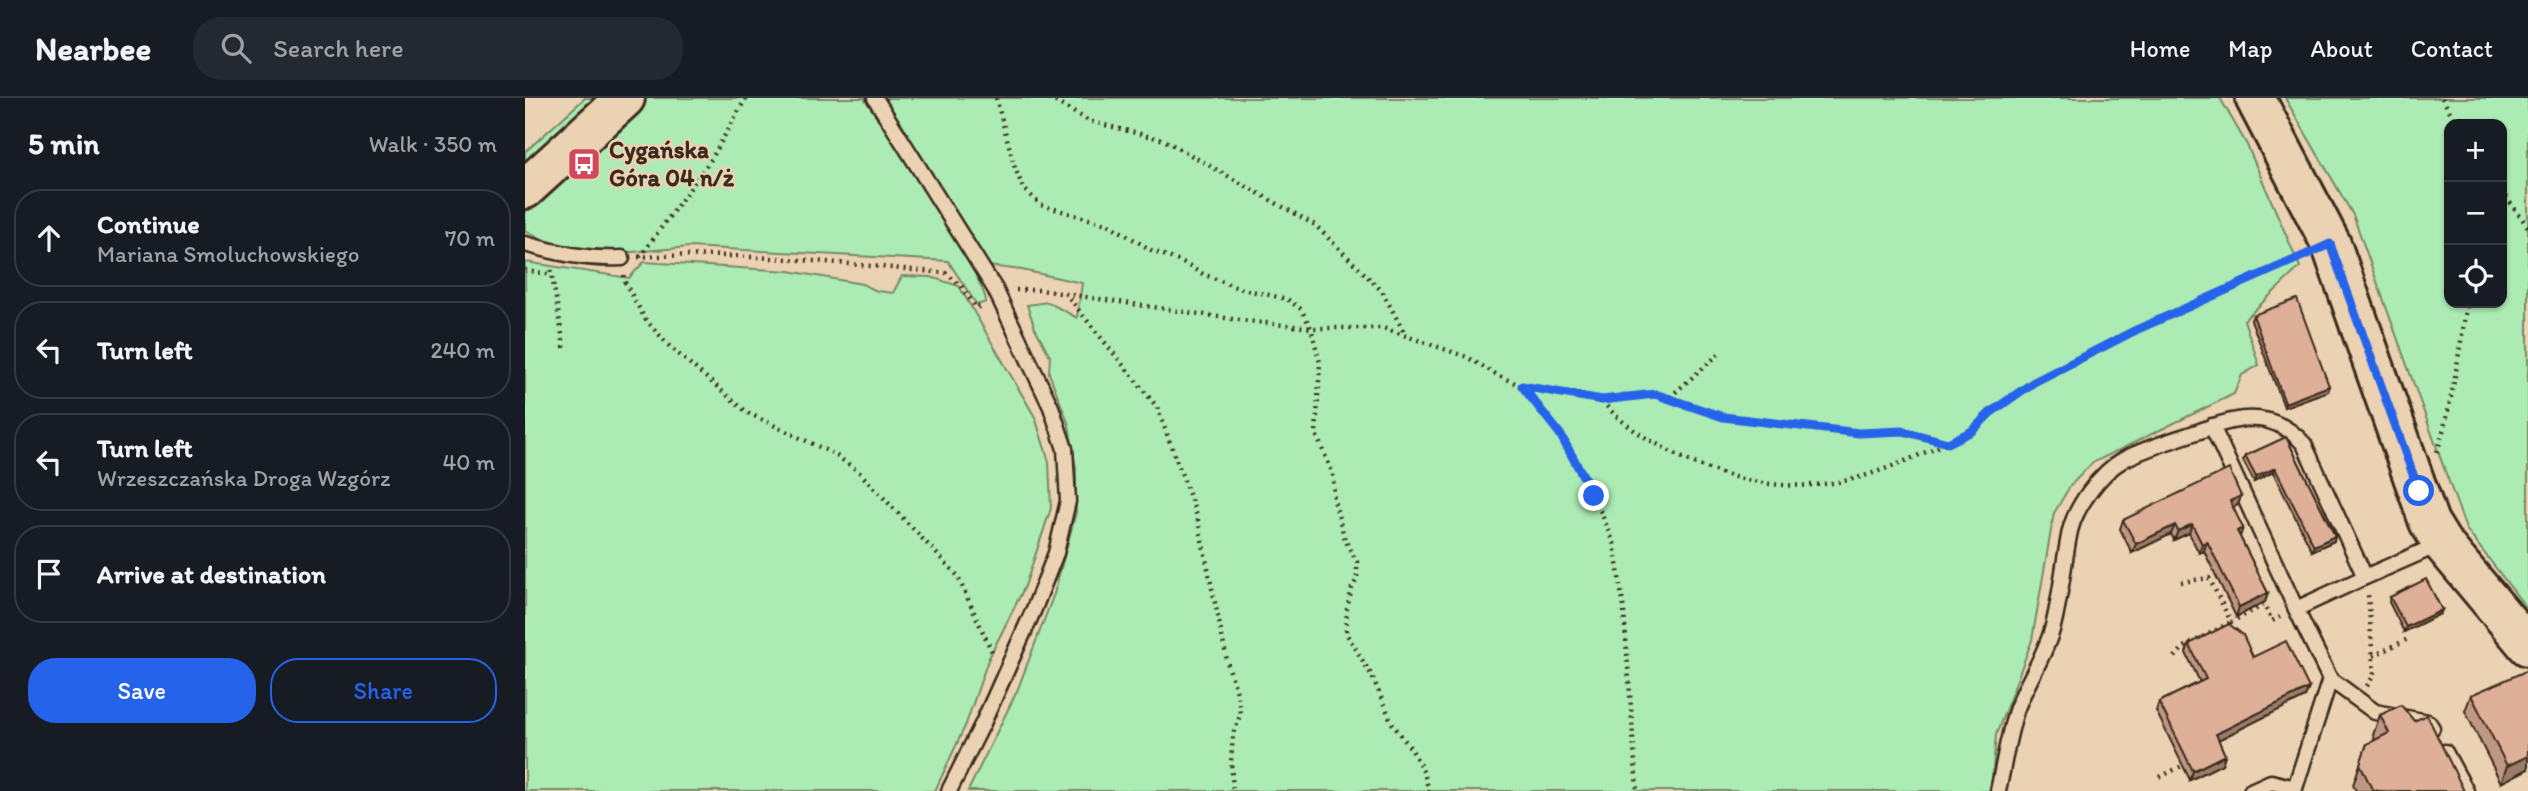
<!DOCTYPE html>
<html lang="en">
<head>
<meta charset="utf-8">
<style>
	:root { --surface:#171b24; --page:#242831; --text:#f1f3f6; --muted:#9ea1a6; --line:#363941; --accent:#2563eb }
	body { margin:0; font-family:Itim,sans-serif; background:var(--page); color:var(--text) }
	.controls { position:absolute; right:21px; top:21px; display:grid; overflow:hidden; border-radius:14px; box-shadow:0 2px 5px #0004 }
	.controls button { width:63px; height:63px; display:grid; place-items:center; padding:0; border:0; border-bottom:2px solid var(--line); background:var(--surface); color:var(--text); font:35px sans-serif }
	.stop { position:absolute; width:21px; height:21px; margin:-16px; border:5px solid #2563eb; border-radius:50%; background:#fff }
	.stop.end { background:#2563eb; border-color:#fff; box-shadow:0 2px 7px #0008 }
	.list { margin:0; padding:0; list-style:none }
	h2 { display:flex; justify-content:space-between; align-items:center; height:91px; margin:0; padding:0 28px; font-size:30px }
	h2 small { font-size:23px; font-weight:400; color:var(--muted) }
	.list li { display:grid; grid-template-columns:46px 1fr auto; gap:21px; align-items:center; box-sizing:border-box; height:98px; margin:0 14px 14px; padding:0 14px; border:2px solid var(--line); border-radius:28px }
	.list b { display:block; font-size:26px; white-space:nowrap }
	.list p { margin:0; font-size:23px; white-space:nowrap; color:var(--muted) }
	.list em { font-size:23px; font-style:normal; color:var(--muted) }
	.actions { display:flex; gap:14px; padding:21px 28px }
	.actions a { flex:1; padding:16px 0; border:2px solid var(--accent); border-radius:28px; text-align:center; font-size:24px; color:var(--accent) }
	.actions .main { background:var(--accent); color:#fff }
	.icon { flex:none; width:38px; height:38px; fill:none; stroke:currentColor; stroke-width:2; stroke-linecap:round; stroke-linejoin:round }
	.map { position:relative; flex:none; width:2003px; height:693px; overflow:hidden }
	header { display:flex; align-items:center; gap:42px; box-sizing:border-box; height:98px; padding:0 35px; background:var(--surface); border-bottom:2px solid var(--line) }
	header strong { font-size:33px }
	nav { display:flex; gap:38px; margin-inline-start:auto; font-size:24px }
	.search { width:490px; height:63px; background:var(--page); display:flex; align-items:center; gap:18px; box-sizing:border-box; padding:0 24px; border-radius:28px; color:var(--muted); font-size:26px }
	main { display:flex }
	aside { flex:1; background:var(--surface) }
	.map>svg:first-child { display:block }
	.green { fill:#acebb3; stroke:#748a68; stroke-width:2; fill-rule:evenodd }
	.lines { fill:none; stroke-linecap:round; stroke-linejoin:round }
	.lane-casing { stroke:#3b2a1e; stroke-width:19 }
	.secondary-casing { stroke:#3b2a1e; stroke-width:44 }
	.path { stroke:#3b2a1e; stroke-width:4.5; stroke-dasharray:2 5; stroke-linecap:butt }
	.lane { stroke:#ead2b2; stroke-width:14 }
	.secondary { stroke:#ead2b2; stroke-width:38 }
	.wall { fill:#bf9782; stroke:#3b2a1e; stroke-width:2 }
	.shaded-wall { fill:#9b7b6a; stroke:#3b2a1e; stroke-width:2 }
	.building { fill:#deb097; stroke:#3b2a1e; stroke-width:2 }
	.route { stroke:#2563eb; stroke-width:9 }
	.labels { text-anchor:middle; stroke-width:5; stroke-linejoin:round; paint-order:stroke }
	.poi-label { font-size:24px; font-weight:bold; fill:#3b2a1e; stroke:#ead2b2; text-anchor:start }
</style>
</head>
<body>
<header>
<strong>Nearbee</strong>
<div class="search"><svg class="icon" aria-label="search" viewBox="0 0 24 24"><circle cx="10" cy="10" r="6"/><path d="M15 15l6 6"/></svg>Search here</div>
<nav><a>Home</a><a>Map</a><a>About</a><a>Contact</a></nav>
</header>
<main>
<aside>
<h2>5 min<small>Walk · 350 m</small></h2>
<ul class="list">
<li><svg class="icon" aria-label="ahead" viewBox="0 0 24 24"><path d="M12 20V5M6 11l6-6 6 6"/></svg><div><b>Continue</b><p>Mariana Smoluchowskiego</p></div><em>70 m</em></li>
<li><svg class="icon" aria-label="left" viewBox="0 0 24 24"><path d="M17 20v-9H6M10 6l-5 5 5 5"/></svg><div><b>Turn left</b></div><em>240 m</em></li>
<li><svg class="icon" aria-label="left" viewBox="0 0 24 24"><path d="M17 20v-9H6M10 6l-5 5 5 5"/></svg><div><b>Turn left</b><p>Wrzeszczańska Droga Wzgórz</p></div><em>40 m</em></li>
<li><svg class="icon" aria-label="arrive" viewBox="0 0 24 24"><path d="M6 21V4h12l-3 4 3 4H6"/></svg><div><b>Arrive at destination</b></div></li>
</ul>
<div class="actions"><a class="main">Save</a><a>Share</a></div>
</aside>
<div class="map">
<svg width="2003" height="693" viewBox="0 0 2003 693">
	<rect width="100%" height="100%" fill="#ead2b2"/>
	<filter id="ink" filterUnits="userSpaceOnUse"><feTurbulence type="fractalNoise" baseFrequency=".0143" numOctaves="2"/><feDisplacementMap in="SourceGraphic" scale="14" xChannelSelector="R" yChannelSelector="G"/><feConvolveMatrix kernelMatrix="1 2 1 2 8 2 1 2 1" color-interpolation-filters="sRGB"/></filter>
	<g filter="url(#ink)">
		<!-- green -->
		<g class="green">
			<path d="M 60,0 L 76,0 L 2,66 L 0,63 L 0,54 Z"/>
			<path d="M 121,0 L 339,0 C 358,28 462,182 461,204 L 452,207 L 423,163 L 165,149 L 107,154 L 44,153 L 0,133 L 0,110 L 12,99 L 16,103 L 83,42 L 80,38 Z"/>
			<path d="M 360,0 L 1695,0 L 1722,47 L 1775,169 L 1719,222 L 1734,267 L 1717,277 L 1709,296 L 1567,365 L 1545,388 L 1529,415 L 1507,542 L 1471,637 L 1466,693 L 443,693 L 492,593 L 529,496 L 551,414 L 551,370 L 544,327 L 524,275 L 525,258 L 510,230 L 502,207 L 523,204 L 552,220 L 557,185 L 497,172 L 464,168 Z"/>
			<path d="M 1760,0 L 2003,0 L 2003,512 L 1941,431 L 1828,117 ZM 1924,26 L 1977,26 L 1977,205 L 1924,205 Z"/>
			<path d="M 0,164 L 104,180 L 119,164 L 264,173 L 337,186 L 352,193 L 368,195 L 377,178 L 406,179 L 434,188 L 510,319 L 524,364 L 526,410 L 500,488 L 463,562 L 441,626 L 410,693 L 0,693 Z"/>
		</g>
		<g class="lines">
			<defs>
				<g id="lane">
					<path d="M 350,0 L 470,191 L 526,309 L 540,351 L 543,403 L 531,455 L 509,511 L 458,625 L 424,693"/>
					<path d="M 0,146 C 33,155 62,162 97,160"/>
					<path d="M 1687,328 L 1771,511"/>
					<path d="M 1840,479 L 1771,511 L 1805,581 L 1850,614 L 1903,624 L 1907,630"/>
					<path d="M 1920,654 L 1941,693"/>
					<path d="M 1473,693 C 1479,666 1483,636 1492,610 C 1502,584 1519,559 1527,532 C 1536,500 1538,466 1545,433 C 1551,408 1575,375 1598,362 C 1621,349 1657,340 1683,330 C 1720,316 1751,315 1779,346 L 1840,479 L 1915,446"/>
					<path d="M 1726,693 L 1746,684 L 1770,690 L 1805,581"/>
				</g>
				<g id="secondary">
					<path d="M 1730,0 L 1806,146 L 1904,424 L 1917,445 L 2003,548"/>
					<path d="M 0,91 L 100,0"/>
				</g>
			</defs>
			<!-- lane casing -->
			<use href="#lane" class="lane-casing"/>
			<!-- secondary casing -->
			<use href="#secondary" class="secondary-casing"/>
			<!-- path -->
			<g class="path">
				<path d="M 471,0 L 490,70 L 498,90 L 516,107 L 585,127 L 626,152 L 656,164 L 678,176 L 713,190 L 762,201 L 776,211 L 786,230 L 795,265 L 791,336 L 808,376 L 809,402 L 820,442 L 832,464 L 832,481 L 827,490 L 822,511 L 821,535 L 847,578 L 867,625 L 887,652 L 899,675 L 904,693"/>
				<path d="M 524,0 L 564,23 L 639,42 L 790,127 L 857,193 L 880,236"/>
				<path d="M 1917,0 L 1932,26"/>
				<path d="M 1977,93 L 2003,129"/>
				<path d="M 113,159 C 215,153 320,166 421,175 L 437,189 L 451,210 L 458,208"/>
				<path d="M 115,159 L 187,60 L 221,0"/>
				<path d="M 0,172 L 27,177"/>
				<path d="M 26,172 L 40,254"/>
				<path d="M 99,177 L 100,184 L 120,221 L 145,249 L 223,315 L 309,356 L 333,373 L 432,477 L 468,556"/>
				<path d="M 491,192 L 515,192 L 714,222 L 786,230 L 858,230 L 942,259 L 974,278 L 997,288 L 1077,302 L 1130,296 L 1198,319 L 1334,335 L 1378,333 L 1423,345 L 1447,333 L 1465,315 L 1509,284 L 1611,231 L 1779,158"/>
				<path d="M 540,195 L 632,309 L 672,418 L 703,567 L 713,598 L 715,617 L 708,637 L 706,664 L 708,693"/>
				<path d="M 998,288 L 1035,336 L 1069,398 L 1089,445 L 1099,513 L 1112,693"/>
				<path d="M 1145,299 L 1196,254"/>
				<path d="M 1077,303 C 1099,329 1121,340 1150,356 C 1212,388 1281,398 1348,375 C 1373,367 1398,355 1422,345"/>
				<path d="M 1912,354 C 1927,306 1934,255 1942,205"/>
				<path d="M 1656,484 L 1684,480 L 1706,524 L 1739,507 L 1747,523 L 1755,519"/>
				<path d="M 1848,558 L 1885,540"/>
				<path d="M 1650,559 L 1659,549 L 1706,524"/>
				<path d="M 1842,588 L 1849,577 L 1843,497"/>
				<path d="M 1635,679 L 1657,668"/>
			</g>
			<!-- lane -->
			<use href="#lane" class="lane"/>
			<!-- secondary -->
			<use href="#secondary" class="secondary"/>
		</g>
		<!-- wall -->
		<g class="wall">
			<path d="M 1728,217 L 1803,293 L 1759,309 L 1726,222 Z"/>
			<path d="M 1761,339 L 1810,438 L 1809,443 L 1787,453 L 1748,374 L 1729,384 L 1718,363 L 1720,358 Z"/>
			<path d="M 1716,398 L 1713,407 L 1708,409 L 1715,439 L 1743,495 L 1740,504 L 1711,519 L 1679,453 L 1674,455 L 1664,435 L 1649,442 L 1646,436 L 1607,455 L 1595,431 L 1598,422 Z"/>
			<path d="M 1865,499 L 1917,512 L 1915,516 L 1879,534 L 1864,504 Z"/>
			<path d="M 1664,546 L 1728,559 L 1780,599 L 1693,642 L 1700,657 L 1697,666 L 1665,682 L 1631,613 L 1634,604 L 1675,584 L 1661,555 Z"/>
			<path d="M 1946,597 L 2003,671 L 1976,685 L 1940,613 Z"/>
			<path d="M 1855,617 L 1939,693 L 1831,693 L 1828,687 L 1842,646 L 1850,642 L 1848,637 Z"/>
		</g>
		<!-- shaded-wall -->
		<g class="shaded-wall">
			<path d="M 1804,288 L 1803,293 L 1759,309 L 1760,305 Z"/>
			<path d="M 1750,370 L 1748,374 L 1729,384 L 1731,379 Z"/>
			<path d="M 1716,398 L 1713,407 L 1702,412 L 1705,403 Z"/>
			<path d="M 1667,426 L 1664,435 L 1649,442 L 1653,433 Z"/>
			<path d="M 1650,427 L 1646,436 L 1607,455 L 1611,446 Z"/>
			<path d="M 1718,430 L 1715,439 L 1712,433 Z"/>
			<path d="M 1810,438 L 1809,443 L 1787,453 L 1789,448 Z"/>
			<path d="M 1682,443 L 1679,453 L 1674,455 L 1677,446 Z"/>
			<path d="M 1743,495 L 1740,504 L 1711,519 L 1714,509 Z"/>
			<path d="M 1917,512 L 1915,516 L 1879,534 L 1881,529 Z"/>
			<path d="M 1784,590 L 1780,599 L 1687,645 L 1691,636 Z"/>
			<path d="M 1700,657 L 1697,666 L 1665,682 L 1668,673 Z"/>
			<path d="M 2003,658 L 2003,671 L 1976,685 L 1982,668 Z"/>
		</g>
		<!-- building -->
		<g class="building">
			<path d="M 1772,201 L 1804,288 L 1760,305 L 1728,217 Z"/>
			<path d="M 1761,339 L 1810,438 L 1789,448 L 1750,370 L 1731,379 L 1720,358 Z"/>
			<path d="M 1704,371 L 1716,398 L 1705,403 L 1718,430 L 1712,433 L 1743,495 L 1714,509 L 1682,443 L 1677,446 L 1667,426 L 1653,433 L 1650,427 L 1611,446 L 1598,422 Z"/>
			<path d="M 1901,481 L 1917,512 L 1881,529 L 1865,499 Z"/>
			<path d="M 1704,526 L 1718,537 L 1728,559 L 1761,543 L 1784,590 L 1691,636 L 1700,657 L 1668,673 L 1634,604 L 1681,581 L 1664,546 Z"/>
			<path d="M 2003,572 L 2003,658 L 1982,668 L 1946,597 Z"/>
			<path d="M 1876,607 L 1889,623 L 1902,617 L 1939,693 L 1853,693 L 1847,691 L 1835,666 L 1842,646 L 1864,635 L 1855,617 Z"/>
		</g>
	</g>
	<g class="lines" filter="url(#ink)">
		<!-- route -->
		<path class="route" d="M 1069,398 L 1035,336 L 997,288 L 1077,302 L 1130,296 L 1198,319 L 1334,335 L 1378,333 L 1423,345 L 1447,333 L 1465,315 L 1509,284 L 1611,232 L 1805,146 L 1894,393"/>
	</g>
	<!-- icons -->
	<defs>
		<symbol id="bus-square" viewBox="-11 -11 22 22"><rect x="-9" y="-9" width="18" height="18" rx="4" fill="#d1495b" stroke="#ead2b2"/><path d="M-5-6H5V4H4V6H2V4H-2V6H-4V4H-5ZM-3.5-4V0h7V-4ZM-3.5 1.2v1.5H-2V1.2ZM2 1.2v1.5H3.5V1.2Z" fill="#fff"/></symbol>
	</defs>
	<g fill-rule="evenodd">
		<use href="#bus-square" x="40" y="47" width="38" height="38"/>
	</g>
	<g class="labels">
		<!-- poi labels -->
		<g class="poi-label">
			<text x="84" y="60">Cygańska<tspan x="84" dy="28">Góra 04 n/ż</tspan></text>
		</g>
	</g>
</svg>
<div class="controls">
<button>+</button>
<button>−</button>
<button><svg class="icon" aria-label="locate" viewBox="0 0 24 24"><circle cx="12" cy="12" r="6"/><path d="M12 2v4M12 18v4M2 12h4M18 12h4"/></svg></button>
</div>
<div class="stop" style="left:1894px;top:393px"></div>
<div class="stop end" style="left:1069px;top:398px"></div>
</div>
</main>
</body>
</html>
